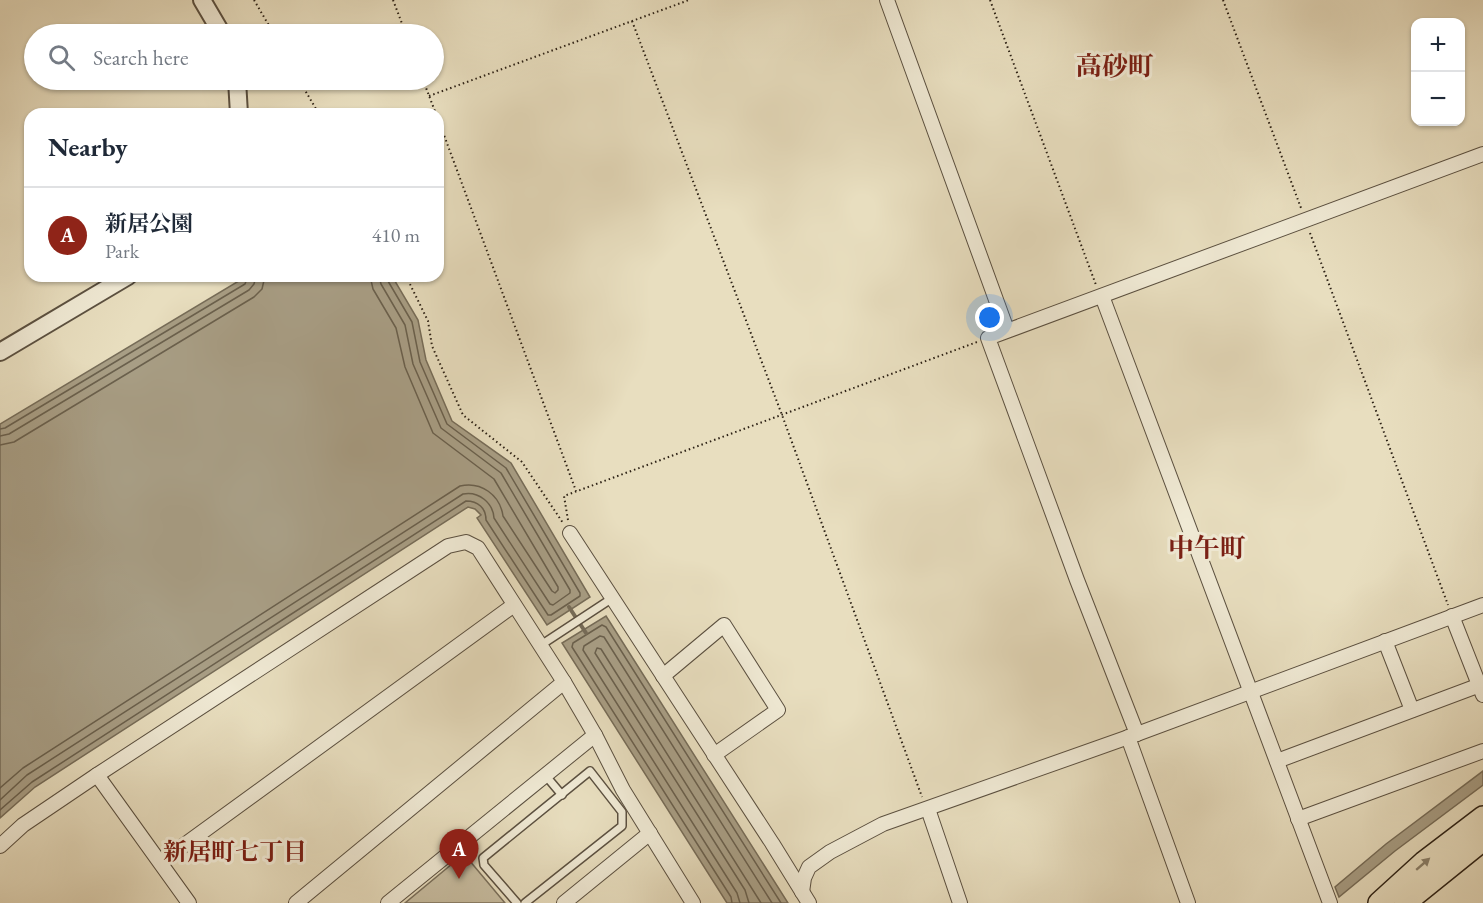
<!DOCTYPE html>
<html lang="en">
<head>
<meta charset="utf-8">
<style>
	:root { --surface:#fff; --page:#f6f6f7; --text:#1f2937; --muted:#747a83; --line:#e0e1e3; --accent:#8f2418 }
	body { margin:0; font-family:"EB Garamond","Noto Serif JP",serif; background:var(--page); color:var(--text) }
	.controls { position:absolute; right:18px; top:18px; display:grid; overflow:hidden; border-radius:12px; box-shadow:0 2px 4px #0004 }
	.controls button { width:54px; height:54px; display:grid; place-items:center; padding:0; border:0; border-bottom:2px solid var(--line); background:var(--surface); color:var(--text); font:30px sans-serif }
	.you { position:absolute; left:990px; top:318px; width:21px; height:21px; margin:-15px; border:4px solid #fff; border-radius:50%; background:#1a73e8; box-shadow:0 0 0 9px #1a73e833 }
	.badge { display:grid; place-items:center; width:39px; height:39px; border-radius:50%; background:var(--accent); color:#fff; font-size:20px; font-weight:700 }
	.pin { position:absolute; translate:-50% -50px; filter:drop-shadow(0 2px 3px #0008) }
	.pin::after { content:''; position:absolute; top:32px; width:21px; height:18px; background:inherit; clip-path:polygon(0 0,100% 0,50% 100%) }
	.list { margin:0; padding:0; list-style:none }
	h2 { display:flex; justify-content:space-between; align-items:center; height:78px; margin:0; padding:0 24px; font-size:26px }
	h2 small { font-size:20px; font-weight:400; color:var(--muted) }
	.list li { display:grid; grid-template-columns:39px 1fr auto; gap:18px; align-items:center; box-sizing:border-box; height:96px; padding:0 24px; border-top:2px solid var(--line) }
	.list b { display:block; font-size:22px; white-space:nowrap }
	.list p { margin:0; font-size:20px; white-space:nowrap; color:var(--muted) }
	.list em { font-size:20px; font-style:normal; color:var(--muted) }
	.icon { flex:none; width:33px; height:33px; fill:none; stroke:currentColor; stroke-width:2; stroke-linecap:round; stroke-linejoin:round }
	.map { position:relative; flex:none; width:1483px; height:903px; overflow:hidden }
	.search { position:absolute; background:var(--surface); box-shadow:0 2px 4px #0004; left:24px; top:24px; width:420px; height:66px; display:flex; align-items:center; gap:15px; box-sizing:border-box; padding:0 21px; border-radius:33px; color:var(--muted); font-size:22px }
	.panel { position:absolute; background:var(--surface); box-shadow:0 2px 4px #0004; left:24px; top:108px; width:420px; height:174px; border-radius:18px }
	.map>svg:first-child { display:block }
	.green { fill:#c8bea2; stroke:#7a705c; stroke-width:1.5 }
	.water { fill:#a89e85; stroke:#766c58; stroke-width:1.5 }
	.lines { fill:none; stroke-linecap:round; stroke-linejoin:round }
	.shore { stroke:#6a604d; stroke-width:1.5 }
	.stream { stroke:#766c58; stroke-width:4 }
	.service-casing { stroke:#5b5040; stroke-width:10 }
	.minor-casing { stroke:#5b5040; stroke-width:16 }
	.tertiary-casing { stroke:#5b5040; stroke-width:20 }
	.trunk-casing { stroke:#2c2115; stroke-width:24 }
	.path { stroke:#2c2115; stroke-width:2; stroke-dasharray:1.5 3; stroke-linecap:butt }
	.service { stroke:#f0ead5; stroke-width:7 }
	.minor { stroke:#f0ead5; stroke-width:14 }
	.tertiary { stroke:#f0ead5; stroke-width:16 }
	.trunk { stroke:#e8debf; stroke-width:21 }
	.oneway { fill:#8a806a }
	.labels { text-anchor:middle; stroke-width:6; stroke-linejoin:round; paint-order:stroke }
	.neighbourhood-label { font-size:24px; font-weight:bold; fill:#7a1f14; stroke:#f0ead5 }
	.quarter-label { font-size:26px; font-weight:bold; fill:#7a1f14; stroke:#f0ead5 }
</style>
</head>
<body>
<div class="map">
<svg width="1483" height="903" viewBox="0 0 1483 903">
	<rect width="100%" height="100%" fill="#e8debf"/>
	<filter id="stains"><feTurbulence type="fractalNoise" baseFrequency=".00333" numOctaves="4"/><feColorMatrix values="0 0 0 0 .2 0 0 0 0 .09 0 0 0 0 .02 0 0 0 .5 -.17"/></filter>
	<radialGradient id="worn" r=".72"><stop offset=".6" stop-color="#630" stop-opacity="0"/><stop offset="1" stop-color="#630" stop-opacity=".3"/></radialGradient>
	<!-- green -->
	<path class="green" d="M 464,854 L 505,903 L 405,903 Z"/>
	<!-- water -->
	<g class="water">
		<path d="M 247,276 L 392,276 L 418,320 L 426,360 L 452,421 L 511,463 L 590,597 L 547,625 L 477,518 L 481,515 L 475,509 L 468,507 L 35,787 L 0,818 L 0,424 Z"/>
		<path d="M 606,616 L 788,903 L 727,903 L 562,643 Z"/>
		<path d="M 1483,771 L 1483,785 L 1395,851 L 1339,897 L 1335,887 L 1386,844 Z"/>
	</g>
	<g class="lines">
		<!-- shore -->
		<g class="shore">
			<path d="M 0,429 L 5,428 L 245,284 L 248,276"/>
			<path d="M 0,436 L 9,434 L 249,290 L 254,284 L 256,276"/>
			<path d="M 0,445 L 14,442 L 254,297 L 262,289 L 265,276"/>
			<path d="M 0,788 L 23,768 L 460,486 C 481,481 500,495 503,516 L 552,591 L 555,593 L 558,590 L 558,587 L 494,479 L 433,433 L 405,367 L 396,328 L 373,289 L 370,276"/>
			<path d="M 0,800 L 27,775 L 463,494 C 479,491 493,503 494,518 L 550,604 L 553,605 L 570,593 L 570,590 L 501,473 L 441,428 L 413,364 L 405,325 L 381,284 L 379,276"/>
			<path d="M 0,810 L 32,782 L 466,501 C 478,501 486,508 486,520 L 548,615 L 551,615 L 580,596 L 580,593 L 506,468 L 447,424 L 420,362 L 412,322 L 388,281 L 387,276"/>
			<path d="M 732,903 L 731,897 L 572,647 L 573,643 L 602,625 L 606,627 L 781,903"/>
			<path d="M 740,903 L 737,893 L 583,650 L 584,646 L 600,636 L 604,637 L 772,903"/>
			<path d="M 749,903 L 745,890 L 595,653 L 597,648 L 601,649 L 761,903"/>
		</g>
		<!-- stream -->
		<path class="stream" d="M 569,607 L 586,633"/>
		<defs>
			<g id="service">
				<path d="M 541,645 L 611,599"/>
				<path d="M 546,776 L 562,795"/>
				<path d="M 517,903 L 484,865 L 483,858 L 590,771 L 622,812 L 622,826 L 525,903"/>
			</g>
			<g id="minor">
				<path d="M 887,0 L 1007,330"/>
				<path d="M 1102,296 L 1330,903"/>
				<path d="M 570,533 L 772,843 L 809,903"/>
				<path d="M 1452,616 L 1483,695"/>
				<path d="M 1385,641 L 1412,710"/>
				<path d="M 663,676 L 724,625 L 778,710 L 714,755"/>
				<path d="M 1137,734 L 1077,580 L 988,338 L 1483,154"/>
				<path d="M 1128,737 L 1188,903"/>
				<path d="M 1277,761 L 1480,685"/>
				<path d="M 97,775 L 189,903"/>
				<path d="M 928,809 L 960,903"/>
				<path d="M 1298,819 L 1483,751"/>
				<path d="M 0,846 L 23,825 L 97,775 L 448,546 L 466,542 L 478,548 L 564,682 L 595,735 L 623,790 L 693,903"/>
				<path d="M 161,862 L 514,605"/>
				<path d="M 802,892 L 804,878 L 809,867 L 830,852 L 883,824 L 1137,734 L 1483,605"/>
				<path d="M 296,903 L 564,682"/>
				<path d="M 388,903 L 595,735"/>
				<path d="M 564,903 L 650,833"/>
			</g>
			<g id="tertiary">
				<path d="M 202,0 L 222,34"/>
				<path d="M 237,80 L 239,114"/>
				<path d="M 0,352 L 128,276"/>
			</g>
			<g id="trunk">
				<path d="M 1379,903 L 1424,862 L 1483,817"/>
				<path d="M 1405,903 L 1483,840"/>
			</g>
		</defs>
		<!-- service casing -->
		<use href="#service" class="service-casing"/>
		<!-- minor casing -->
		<use href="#minor" class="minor-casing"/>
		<!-- tertiary casing -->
		<use href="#tertiary" class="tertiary-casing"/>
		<!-- trunk casing -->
		<use href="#trunk" class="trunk-casing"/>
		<!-- path -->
		<g class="path">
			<path d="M 254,0 L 274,34"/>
			<path d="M 393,0 L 406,34"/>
			<path d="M 990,0 L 1096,285"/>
			<path d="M 1223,0 L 1301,208"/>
			<path d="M 632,21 L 782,415 L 922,797"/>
			<path d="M 299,80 L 319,114"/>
			<path d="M 423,80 L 436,114"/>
			<path d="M 429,96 L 689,0"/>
			<path d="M 438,119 L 576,491"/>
			<path d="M 1310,233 L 1448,605"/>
			<path d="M 406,276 L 428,321 L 432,346 L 463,415 L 522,462 L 563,523"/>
			<path d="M 568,520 L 564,496 L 977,342"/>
		</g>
		<!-- service -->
		<use href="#service" class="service"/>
		<!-- minor -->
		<use href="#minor" class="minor"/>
		<!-- tertiary -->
		<use href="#tertiary" class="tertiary"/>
		<!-- trunk -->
		<use href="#trunk" class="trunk"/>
	</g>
	<!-- one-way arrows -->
	<defs><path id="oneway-solid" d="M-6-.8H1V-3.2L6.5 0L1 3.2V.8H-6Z" transform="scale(1.5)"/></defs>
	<use class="oneway" href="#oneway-solid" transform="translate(1423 864) rotate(-41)"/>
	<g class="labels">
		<!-- neighbourhood labels -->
		<g class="neighbourhood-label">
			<text x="235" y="860">新居町七丁目</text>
		</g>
		<!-- quarter labels -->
		<g class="quarter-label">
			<text x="1115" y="75">高砂町</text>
			<text x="1207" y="557">中午町</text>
		</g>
	</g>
	<rect width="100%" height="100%" filter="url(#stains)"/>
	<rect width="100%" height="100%" fill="url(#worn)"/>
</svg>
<div class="controls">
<button>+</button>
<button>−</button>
</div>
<div class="you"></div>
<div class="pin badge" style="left:459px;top:879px">A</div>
<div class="search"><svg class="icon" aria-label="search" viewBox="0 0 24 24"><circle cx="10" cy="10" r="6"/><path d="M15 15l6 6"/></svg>Search here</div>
<section class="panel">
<h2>Nearby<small></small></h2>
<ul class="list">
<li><span class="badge">A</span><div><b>新居公園</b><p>Park</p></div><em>410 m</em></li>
</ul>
</section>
</div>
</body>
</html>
